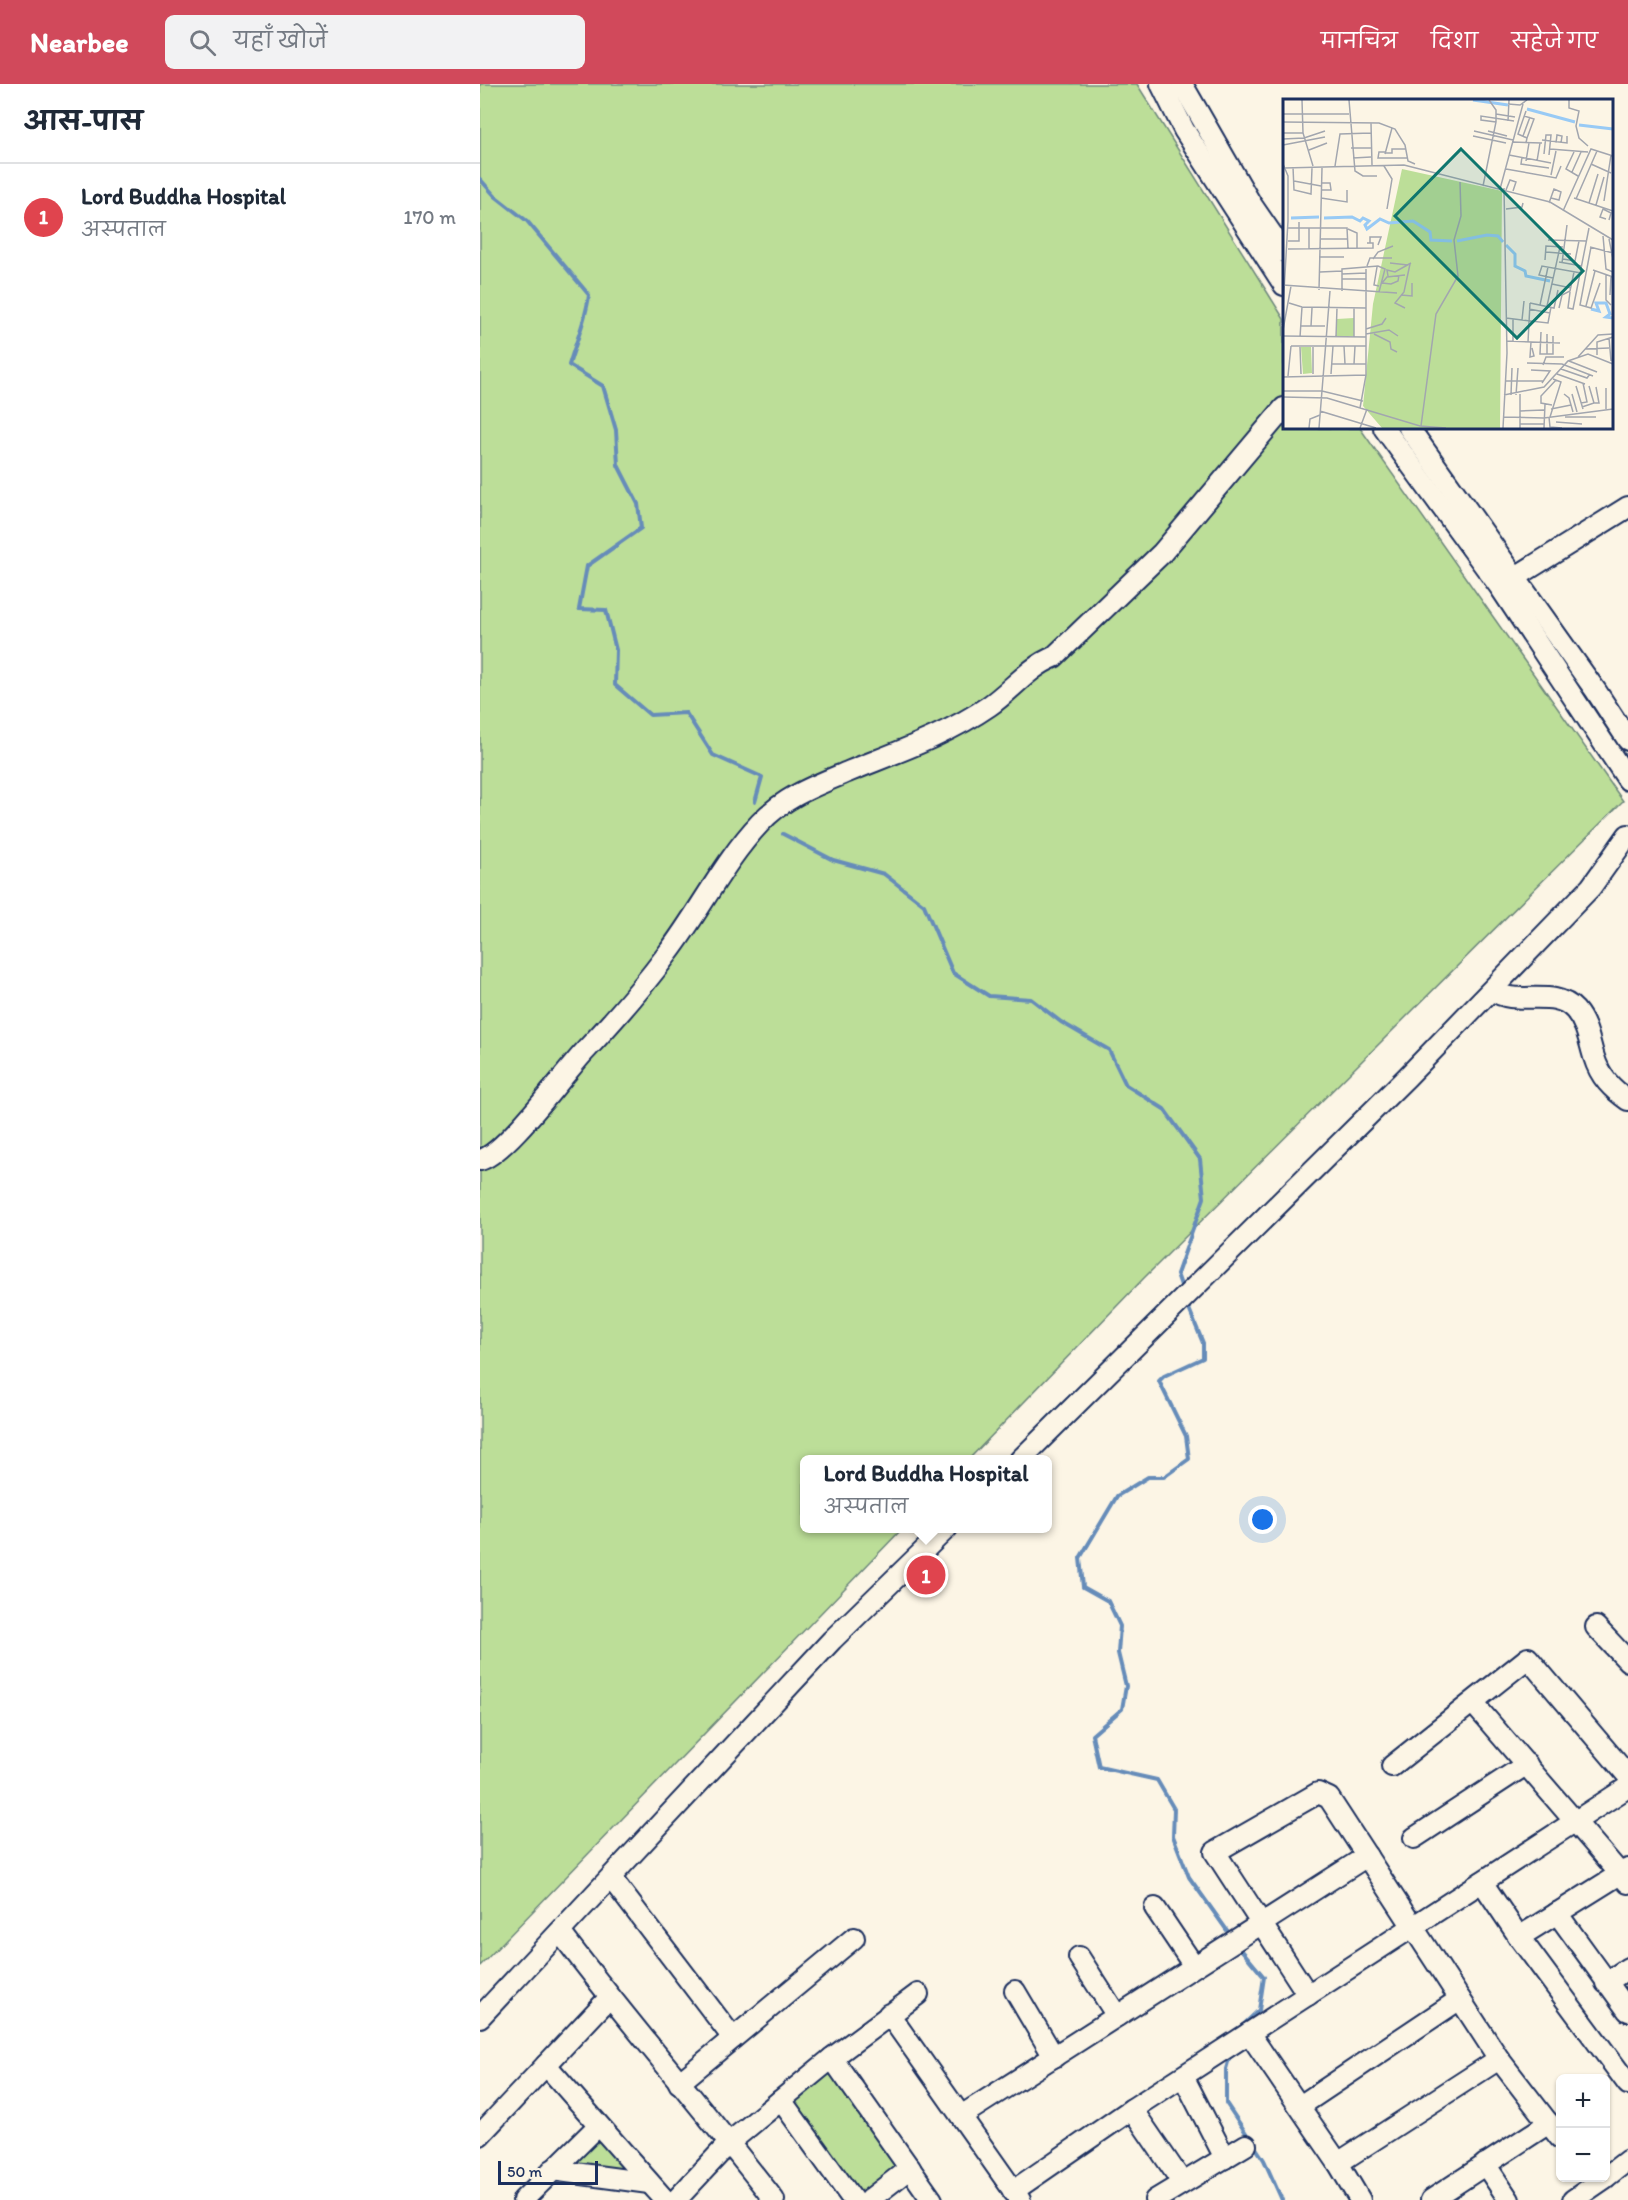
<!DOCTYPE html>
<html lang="hi">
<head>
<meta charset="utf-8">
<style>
	:root { --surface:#fff; --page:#f2f2f3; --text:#1f2937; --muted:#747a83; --line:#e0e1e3; --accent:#d1495b }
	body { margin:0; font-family:Itim,"Playpen Sans Deva",sans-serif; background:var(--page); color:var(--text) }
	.controls { position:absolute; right:18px; bottom:18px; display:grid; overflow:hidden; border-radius:9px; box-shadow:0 2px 4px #0004 }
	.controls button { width:54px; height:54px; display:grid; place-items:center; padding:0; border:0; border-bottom:2px solid var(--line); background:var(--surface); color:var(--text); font:30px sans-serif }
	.scale { position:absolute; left:18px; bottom:15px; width:100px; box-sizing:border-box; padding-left:6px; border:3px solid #1b2f5e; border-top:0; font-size:16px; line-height:21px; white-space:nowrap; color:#1b2f5e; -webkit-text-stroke:4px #fcf5e5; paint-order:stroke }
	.you { position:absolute; left:783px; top:1436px; width:21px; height:21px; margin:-15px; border:4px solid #fff; border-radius:50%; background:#1a73e8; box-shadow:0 0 0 9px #1a73e833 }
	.badge { display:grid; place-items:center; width:39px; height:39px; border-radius:50%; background:var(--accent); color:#fff; font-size:20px; font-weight:700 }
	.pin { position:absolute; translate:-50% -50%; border:3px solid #fff; box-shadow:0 2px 6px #0006 }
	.popup { position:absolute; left:320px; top:1371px; width:252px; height:78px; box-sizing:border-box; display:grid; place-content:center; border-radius:9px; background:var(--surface); filter:drop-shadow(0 2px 4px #0005); font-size:20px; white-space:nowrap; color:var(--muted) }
	.popup b { font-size:22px; color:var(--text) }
	.popup::after { content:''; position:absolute; left:50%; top:100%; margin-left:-12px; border:12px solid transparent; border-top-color:var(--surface) }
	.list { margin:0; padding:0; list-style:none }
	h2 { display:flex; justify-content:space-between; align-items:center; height:78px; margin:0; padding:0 24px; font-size:26px }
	h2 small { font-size:20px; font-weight:400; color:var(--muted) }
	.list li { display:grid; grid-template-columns:39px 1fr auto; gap:18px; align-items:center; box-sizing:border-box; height:108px; padding:0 24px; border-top:2px solid var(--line) }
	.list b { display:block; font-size:22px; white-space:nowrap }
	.list p { margin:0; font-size:20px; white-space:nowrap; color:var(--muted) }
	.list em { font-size:20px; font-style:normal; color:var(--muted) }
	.icon { flex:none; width:33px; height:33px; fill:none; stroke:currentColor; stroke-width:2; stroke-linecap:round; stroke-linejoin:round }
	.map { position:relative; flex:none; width:1148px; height:2116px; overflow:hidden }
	header { display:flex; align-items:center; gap:36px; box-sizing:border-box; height:84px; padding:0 30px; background:var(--accent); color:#fff }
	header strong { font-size:28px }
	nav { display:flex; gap:33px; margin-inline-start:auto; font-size:21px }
	.search { width:420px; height:54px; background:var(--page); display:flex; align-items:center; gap:15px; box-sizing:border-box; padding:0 21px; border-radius:9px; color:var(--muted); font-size:22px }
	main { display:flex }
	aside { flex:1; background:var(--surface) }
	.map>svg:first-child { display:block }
	.green { fill:#bcde98; stroke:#6c867b; stroke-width:1.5 }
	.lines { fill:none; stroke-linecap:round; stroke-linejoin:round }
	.stream { stroke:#668cb9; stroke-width:4 }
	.minor-casing { stroke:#1b2f5e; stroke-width:24 }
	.minor { stroke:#fcf5e5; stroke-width:20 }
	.inset-river { fill:none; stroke:#98caf5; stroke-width:3 }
	.inset-road { fill:none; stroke:#a2a6af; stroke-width:1.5 }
	.view { fill:#0f766e; fill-opacity:0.15; stroke:#0f766e; stroke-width:3 }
	.inset-edge { fill:none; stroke:#1b2f5e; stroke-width:3 }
</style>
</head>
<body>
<header>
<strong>Nearbee</strong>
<div class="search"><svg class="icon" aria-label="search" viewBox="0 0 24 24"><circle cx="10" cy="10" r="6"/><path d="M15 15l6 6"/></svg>यहाँ खोजें</div>
<nav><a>मानचित्र</a><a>दिशा</a><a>सहेजे गए</a></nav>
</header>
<main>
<aside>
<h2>आस-पास<small></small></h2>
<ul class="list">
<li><span class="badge" style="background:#e0444e">1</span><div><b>Lord Buddha Hospital</b><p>अस्पताल</p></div><em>170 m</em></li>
</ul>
</aside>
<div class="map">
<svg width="1148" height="2116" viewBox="0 0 1148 2116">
	<rect width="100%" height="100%" fill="#fcf5e5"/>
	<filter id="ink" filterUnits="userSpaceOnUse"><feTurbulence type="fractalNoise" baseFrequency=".0167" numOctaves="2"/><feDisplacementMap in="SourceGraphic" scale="12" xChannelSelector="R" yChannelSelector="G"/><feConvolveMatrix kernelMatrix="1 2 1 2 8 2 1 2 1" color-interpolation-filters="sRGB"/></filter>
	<g filter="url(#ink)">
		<!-- green -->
		<g class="green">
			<path d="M 0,0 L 657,0 L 804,235 L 804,344 L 880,344 L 1143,717 L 664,1194 L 489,1375 L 324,1376 L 324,1444 L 422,1445 L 0,1882 Z"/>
			<path d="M 351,1983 L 421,2083 L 378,2115 L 310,2020 Z"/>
			<path d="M 113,2051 L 155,2096 L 82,2083 Z"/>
		</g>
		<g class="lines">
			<!-- stream -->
			<g class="stream">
				<path d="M 0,95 L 15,112 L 47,137 L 109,211 C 106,236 96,257 89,281 L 123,302 L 136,346 L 138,381 L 158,420 L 161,444 L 107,482 L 99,525 L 126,526 L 136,566 L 135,601 L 170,631 L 206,629 L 233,671 L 282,693 L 275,718"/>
				<path d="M 303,750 L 353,776 L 404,790 L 444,821 L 473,889 L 509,912 L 551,915 L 581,938 L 629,966 L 646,1001 L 684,1025 L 720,1075 L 724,1114 L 697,1190 L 703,1207"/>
				<path d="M 707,1220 L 723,1259 L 723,1274 L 684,1292 L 679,1297 L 706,1352 L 709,1375 L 684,1393 L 668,1393 L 637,1412 L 600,1474 L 603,1503 L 628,1517 L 640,1542 L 638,1569 L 646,1602 L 642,1625 L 612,1651 L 619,1683 L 677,1696 L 694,1725 L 693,1752 L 709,1793 L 751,1852"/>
				<path d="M 759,1945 L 779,1926 L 784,1893 L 759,1863"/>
				<path d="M 750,1971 L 746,1985 L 746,2019 L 784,2076 L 802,2116"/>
			</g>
			<defs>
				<g id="minor">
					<path d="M 681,0 L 704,46 L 804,201"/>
					<path d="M 702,0 L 771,120 L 804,168"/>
					<path d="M 904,344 L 1020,503 L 1148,696"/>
					<path d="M 929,344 L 1116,607 L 1148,656"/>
					<path d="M 1026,499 L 1148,423"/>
					<path d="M 1012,906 C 1036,924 1074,902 1095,926 C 1107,940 1109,957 1114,973 C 1120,993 1132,1005 1148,1016"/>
					<path d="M 0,1076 C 26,1070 84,989 106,966 C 135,935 163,903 188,869 C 220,827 244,777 280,739 C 305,712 337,701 370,687 C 417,668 467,651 509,622 C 532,606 549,583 574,573 L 682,469 L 804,324"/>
					<path d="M 540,1376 L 927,993 L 1111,803 L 1148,751"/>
					<path d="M 1116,1543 L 1148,1577"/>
					<path d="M 993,1619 L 1148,1799"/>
					<path d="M 912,1682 L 1048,1574 L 1148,1692"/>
					<path d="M 934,1754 L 1047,1680"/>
					<path d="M 131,1794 L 253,1954"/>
					<path d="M 1002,1798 L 1039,1853 L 1148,2000"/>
					<path d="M 675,1824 L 714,1882"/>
					<path d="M 1077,1829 L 1148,1927"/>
					<path d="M 80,1848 C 149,1940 224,2025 294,2116"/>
					<path d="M 1039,1853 L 1148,1785"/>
					<path d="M 599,1873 L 637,1932"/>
					<path d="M 1126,1899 L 1148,1884"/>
					<path d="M 535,1907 L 574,1973"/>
					<path d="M 828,1911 L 735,1768 L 838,1709 L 849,1714 L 1019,1975 L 1080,2054"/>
					<path d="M 409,1930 L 540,2116"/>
					<path d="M 0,1933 L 352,1556 L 467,1444"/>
					<path d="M 769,1949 L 858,2079 L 880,2116"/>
					<path d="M 352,1974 L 452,2116"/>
					<path d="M 66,1981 L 185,2116"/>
					<path d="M 704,1994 L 745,2074"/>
					<path d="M 199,1999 L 374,1854"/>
					<path d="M 301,2016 L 373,2116"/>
					<path d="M 820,2022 L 980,1915"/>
					<path d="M 652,2025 L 702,2098"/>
					<path d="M 481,2032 L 887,1772"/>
					<path d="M 0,2051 L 129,1914"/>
					<path d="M 858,2079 L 1019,1975"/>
					<path d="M 1005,2080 L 1029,2116"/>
					<path d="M 72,2086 L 169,2099"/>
					<path d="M 1126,2093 L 1148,2076"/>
					<path d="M 533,2107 L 652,2025 L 1148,1703"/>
					<path d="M 43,2116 L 118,2042"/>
					<path d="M 196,2116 L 250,2058 L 352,1974 L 438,1910"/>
					<path d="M 389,2116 L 430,2084"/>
					<path d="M 675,2116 L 766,2061"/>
					<path d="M 951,2116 L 1069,2039"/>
					<path d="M 1093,2116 L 1125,2094"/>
				</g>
			</defs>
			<!-- minor casing -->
			<use href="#minor" class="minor-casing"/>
			<!-- minor -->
			<use href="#minor" class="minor"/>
		</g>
	</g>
	<!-- overview -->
	<g transform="translate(803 15)">
		<rect width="330" height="330" fill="#fcf5e5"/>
		<path d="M 119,70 L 219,92 L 217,329 L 99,329 L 80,307 L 90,205 ZM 71,219 L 71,237 L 53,237 L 54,220 ZM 18,248 L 28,248 L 29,274 L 20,275 Z" fill="#bcde98"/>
		<path class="inset-river" d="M 190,1 L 225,6M 244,10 L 292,23M 296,26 L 330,30M 8,119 L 36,118M 41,119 L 69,118 L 77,122 L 80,119 L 86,122 L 82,126 L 84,130 L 97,120 L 106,124 L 130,122 L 147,133 L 148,141 L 169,142M 174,142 L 204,136 L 215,137 L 220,143M 223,146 L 232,155 L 232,167 L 242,172 L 243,177 L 267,182M 308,210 L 316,212 L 313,204 L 323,204 L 327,215 L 323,218 L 330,219"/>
		<path class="inset-road" d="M 19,1 L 20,34 L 30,67M 66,1 L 72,72 L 80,77 L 94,77M 286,1 L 286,9 L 296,12 L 293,27 L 296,39 L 305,47M 225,5 L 237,6 L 244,1M 243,12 L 235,35 L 244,39 L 243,44M 0,15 L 66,15M 213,15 L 232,18M 241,17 L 251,20 L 244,39M 225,22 L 226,1M 0,23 L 96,24 L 112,30 L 122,46 L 125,62 L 132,65M 213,23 L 198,21 L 198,17 L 231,22M 88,24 L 89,66M 191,32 L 230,41M 205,32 L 224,37M 0,34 L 20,34M 190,37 L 223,44M 240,37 L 247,18M 0,40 L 21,39 L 42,32M 259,41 L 284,44 L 284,37M 229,43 L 259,44M 273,44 L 274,36 L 279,37 L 278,44M 0,46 L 42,38M 68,49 L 88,49M 267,50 L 305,53M 26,51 L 44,44M 102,53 L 96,53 L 95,59 L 124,59M 291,53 L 283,70 L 295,77M 102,54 L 109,54 L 109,50 L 123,50M 102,55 L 109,29M 261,55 L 263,36 L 268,36 L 266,56M 226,56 L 268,64M 239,58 L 238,65 L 266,69M 70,59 L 88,58M 243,62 L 246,44M 254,62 L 257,44M 0,65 L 5,77 L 5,122 L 0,210M 308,65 L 328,74M 52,67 L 57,35 L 88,34M 101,67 L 109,80 L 104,110M 10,68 L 11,91 L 28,95 L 29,69M 1,69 L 121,66 L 267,103 L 330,141M 223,70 L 273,79 L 278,67M 289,73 L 298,53M 268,76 L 273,52M 11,82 L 38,87M 200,87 L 213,23 L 213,11 L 206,1M 217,90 L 240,5M 38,91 L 48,91 L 47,84 L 38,84M 223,91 L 227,81 L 233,83 L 230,92M 38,99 L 64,103 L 64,91M 291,99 L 330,112M 293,100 L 314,52M 321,102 L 328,56M 266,104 L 271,90 L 278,93 L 276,101 L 268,99M 306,104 L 315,75M 313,106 L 321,78M 223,110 L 239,108 L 240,104M 280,112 L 308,50 L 330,57M 323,120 L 317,118 L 320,110 L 328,114 L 326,121M 5,129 L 64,129 L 65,149M 26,129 L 26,150M 65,130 L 74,134 L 74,150M 320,137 L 323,170 L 330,173M 37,140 L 65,140M 326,140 L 330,160M 265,141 L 303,142M 5,142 L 16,142 L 16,123M 87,144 L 87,138 L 98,138 L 95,146M 307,148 L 330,154M 308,148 L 297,206 L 308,209 L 317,184M 5,150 L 90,149 L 90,144 L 84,144M 263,153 L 288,155M 36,158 L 61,158M 90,160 L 95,153 L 110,147M 280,160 L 292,162 L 296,142M 262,161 L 263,147 L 280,148M 276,163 L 299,167M 107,164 L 125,166M 279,164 L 284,126M 84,167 L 87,159 L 109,159M 94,168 L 91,186 L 96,187M 310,171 L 330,178M 37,173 L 59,172M 59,175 L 83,174M 323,175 L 323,201 L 328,206M 105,177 L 104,171 L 112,173 L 128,164M 270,179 L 256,176 L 259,167 L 298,174M 59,180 L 83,180M 99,184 L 104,178 L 122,176M 99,184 L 108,185 L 115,182 L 116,176M 269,185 L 288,189M 0,186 L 114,194M 36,191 L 39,69M 59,192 L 59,170 L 95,167 L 102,170 L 96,193M 287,193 L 285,209 L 290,210 L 306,129M 118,196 L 129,197 L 129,184M 327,196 L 328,177M 6,204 L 19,208 L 83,209M 247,204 L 271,209 L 275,191M 257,206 L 265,168M 264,207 L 277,148M 303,207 L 312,172M 71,209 L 71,238M 122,209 L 112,204 L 121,193 L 127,165M 276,209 L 279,196 L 287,192 L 291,173M 246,210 L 267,214M 223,219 L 265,224 L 268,208M 230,220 L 230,242M 239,221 L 241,202M 18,227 L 42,227M 28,227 L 29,209M 83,230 L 99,225 L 103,219M 0,231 L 8,187M 258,233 L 257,255 L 270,255 L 270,237M 83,235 L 106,231 L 115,237M 91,235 L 107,243 L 108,250 L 114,253M 0,237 L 83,238M 17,238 L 19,208M 53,238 L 54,209M 326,239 L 328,262M 224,242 L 277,244M 245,243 L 247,204M 248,243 L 247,258 L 251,257 L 249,249M 8,247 L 83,247M 61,247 L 62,265M 17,248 L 18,275M 302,250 L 326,249M 264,255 L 264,235M 314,256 L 314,243 L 330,238M 295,258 L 315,236 L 330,235M 286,262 L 314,273M 244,264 L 279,265 L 310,277M 49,265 L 83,265M 71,265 L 72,247M 260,266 L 263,258 L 281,258M 278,270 L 304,279 L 307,275M 248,271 L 267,272 L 259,284M 30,275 L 30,248M 48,275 L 50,247M 274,275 L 302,285M 5,277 L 8,247M 0,278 L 83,276M 222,282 L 260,282M 293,287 L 300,310M 323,289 L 323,310M 0,292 L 39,292 L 80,302M 237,295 L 237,329M 281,295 L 286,299 L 290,313M 289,295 L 294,313M 221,296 L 261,288 L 285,262 L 305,255 L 330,265M 228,296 L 229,269M 233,296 L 235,269M 0,298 L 44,299 L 137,327 L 163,329M 298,304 L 304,303 L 300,284M 311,304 L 316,304 L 313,288M 269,306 L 258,304 L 258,297 L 273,281M 299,308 L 311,304 L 306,287M 77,309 L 83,276 L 83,170M 268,310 L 288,306M 37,312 L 93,329M 237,312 L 261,311M 220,318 L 261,319 L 330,310M 266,318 L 267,328 L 279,329M 267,318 L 278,283 L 270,280M 282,318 L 313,318M 273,323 L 299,325M 237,325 L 261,325M 138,327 L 153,215 L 175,177 L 171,141 L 178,117 L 177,83M 26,329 L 27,320 L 37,316M 36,329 L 47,192M 77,329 L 84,310M 220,329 L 224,254 L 221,89M 261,329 L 262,305"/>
		<path class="view" d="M 178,50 L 300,172 L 234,239 L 112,117 Z"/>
		<rect width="330" height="330" class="inset-edge"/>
	</g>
</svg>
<div class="controls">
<button>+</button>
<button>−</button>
</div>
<div class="scale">50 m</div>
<div class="you"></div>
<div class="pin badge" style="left:446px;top:1491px;background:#e0444e">1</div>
<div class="popup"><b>Lord Buddha Hospital</b>अस्पताल</div>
</div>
</main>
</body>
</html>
